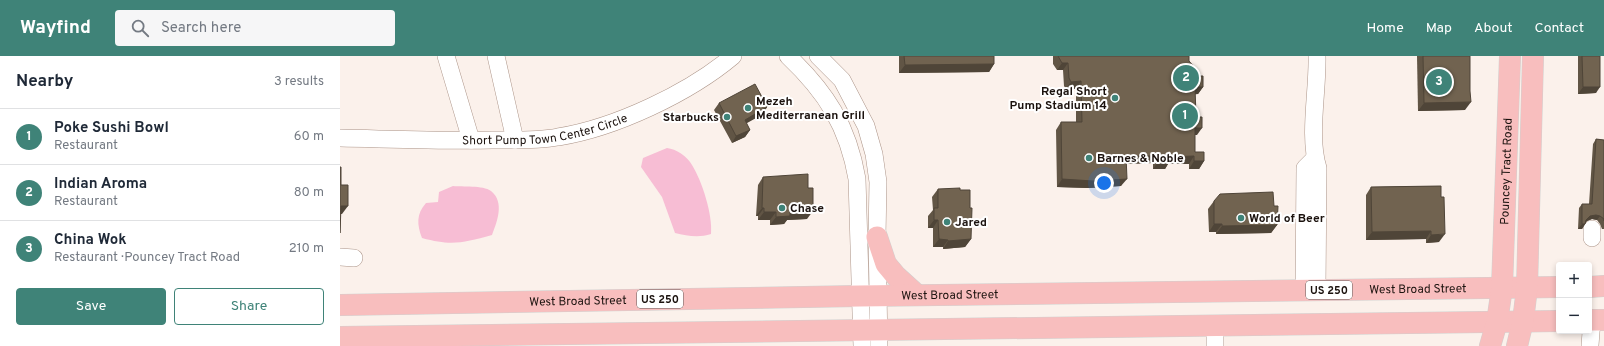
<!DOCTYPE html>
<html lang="en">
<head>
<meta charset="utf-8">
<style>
	:root { --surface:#fff; --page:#f6f6f7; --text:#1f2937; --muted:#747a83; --line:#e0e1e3; --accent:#3f8378 }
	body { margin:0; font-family:Overpass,sans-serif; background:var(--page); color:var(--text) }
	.controls { position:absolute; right:12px; bottom:12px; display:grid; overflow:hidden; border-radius:4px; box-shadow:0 2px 6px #0003 }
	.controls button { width:36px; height:36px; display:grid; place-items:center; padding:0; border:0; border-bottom:1px solid var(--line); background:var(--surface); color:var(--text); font:20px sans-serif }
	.you { position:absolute; left:764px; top:127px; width:14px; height:14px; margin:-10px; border:3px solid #fff; border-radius:50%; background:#1a73e8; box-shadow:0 0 0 6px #1a73e833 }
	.badge { display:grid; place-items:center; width:26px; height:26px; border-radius:50%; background:var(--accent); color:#fff; font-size:13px; font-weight:700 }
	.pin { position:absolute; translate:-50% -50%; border:2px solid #fff; box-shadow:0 1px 4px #0006 }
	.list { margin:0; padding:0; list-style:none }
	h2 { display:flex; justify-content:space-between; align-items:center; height:52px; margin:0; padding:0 16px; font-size:17px }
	h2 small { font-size:13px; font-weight:400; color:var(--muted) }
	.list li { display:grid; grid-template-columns:26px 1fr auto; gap:12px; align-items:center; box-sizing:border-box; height:56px; padding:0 16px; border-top:1px solid var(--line) }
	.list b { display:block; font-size:15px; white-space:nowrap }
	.list p { margin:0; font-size:13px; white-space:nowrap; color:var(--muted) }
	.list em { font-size:13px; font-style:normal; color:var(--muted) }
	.actions { display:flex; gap:8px; padding:12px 16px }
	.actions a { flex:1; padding:9px 0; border:1px solid var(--accent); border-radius:4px; text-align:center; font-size:14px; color:var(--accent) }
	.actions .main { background:var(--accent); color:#fff }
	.icon { flex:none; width:22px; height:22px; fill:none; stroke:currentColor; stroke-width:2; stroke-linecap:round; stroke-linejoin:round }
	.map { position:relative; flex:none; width:1264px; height:290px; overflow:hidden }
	header { display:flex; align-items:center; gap:24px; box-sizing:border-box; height:56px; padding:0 20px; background:var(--accent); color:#fff }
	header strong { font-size:19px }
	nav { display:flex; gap:22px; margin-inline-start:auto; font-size:14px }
	.search { width:280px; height:36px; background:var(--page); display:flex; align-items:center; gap:10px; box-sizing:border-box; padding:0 14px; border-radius:4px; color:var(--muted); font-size:15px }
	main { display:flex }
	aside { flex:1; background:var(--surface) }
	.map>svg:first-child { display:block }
	.water { fill:#f7bdd4 }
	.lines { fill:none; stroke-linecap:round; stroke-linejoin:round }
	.minor-casing { stroke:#ac9488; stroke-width:18 }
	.major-casing { stroke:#d1d0cf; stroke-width:22 }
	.minor { stroke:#fff; stroke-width:17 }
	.major { stroke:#f8bebe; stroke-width:21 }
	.wall { fill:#615545 }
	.shaded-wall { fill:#4f4538 }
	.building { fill:#716350; stroke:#4f4538 }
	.poi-dot { fill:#3f8378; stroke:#fff; stroke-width:1.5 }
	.labels { text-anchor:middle; stroke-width:4; stroke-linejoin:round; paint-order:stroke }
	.shield { fill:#fff; stroke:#5f5956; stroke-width:1 }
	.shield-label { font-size:11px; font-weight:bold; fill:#1b120e }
	.poi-label { font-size:12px; font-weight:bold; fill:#1b120e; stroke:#fff; text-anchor:start }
	.street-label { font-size:12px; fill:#1b120e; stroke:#fff }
</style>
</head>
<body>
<header>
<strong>Wayfind</strong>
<div class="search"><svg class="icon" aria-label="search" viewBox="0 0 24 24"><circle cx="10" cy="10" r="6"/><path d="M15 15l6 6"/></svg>Search here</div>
<nav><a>Home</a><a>Map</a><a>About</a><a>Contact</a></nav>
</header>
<main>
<aside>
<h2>Nearby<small>3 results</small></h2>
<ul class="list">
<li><span class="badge">1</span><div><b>Poke Sushi Bowl</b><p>Restaurant</p></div><em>60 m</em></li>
<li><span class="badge">2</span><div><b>Indian Aroma</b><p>Restaurant</p></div><em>80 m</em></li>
<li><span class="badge">3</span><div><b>China Wok</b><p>Restaurant · Pouncey Tract Road</p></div><em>210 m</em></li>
</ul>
<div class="actions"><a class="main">Save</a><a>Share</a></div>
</aside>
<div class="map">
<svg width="1264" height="290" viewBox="0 0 1264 290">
	<rect width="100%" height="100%" fill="#fbf1eb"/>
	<!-- water -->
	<g class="water">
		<path d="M 327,92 C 336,93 347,100 352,109 C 362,125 373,159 371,178 C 359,182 347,180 335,177 L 322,141 L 301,111 L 303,102 Z"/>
		<path d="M 113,130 C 122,131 143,129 151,135 C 165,146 157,166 152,179 C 123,187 111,190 82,182 C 77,169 76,158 86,147 L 98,146 L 99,136 Z"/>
	</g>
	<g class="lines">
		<defs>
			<g id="minor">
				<path d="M 106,0 L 131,84"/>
				<path d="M 156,0 L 175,84"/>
				<path d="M 448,0 C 486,36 508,70 517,123 L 522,290"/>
				<path d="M 478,0 L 502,24 L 526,70 L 534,98 L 538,126 L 537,181 L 539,290"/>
				<path id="s1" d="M 0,82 C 51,83 101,85 152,84 C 174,84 196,85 218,81 C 275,72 349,37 393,0"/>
				<path d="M 1252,182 L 1252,173"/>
				<path d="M 0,201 L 14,202"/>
				<path d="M 964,234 L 965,112 L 975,102"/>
				<path d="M 977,234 L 978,112 C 968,80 978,35 977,0"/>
				<path d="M 875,269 L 875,290"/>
				<path d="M 1250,289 L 1252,264"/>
			</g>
			<g id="major">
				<path d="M 537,181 L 546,208 L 556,220 L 577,239"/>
				<path d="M 1249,231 L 1264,230"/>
				<path id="s2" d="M 0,249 L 519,240 L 1219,231"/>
				<path d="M 1249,264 L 1264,264"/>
				<path d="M 0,281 L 1219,265"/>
				<path id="s3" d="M 1150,290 L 1157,266 L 1162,232 L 1170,0"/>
				<path d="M 1177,290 L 1183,265 L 1187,232 L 1193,0"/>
			</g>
		</defs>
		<!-- minor casing -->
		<use href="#minor" class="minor-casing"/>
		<!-- major casing -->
		<use href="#major" class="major-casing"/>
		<!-- minor -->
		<use href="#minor" class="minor"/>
		<!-- major -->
		<use href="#major" class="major"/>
	</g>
	<!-- wall -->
	<g class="wall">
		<path d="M 559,0 L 654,0 L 654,8 L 649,16 L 559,17 Z"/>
		<path d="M 713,0 L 849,0 L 849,5 L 856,20 L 863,31 L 858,38 L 855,38 L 856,61 L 857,79 L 855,79 L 855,96 L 864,105 L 859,113 L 849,113 L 849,108 L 828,108 L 825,113 L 813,113 L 813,107 L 786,108 L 781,130 L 748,132 L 717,131 L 716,74 L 721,66 L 736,66 L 736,33 L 726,33 L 724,30 L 723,14 L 717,14 L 713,8 Z"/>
		<path d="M 1077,0 L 1130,0 L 1125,54 L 1078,55 Z"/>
		<path d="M 1238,0 L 1260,0 L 1256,37 L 1238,38 Z"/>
		<path d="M 379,47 L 427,51 L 423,58 L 406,67 L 410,74 L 405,81 L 392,87 L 374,54 Z"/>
		<path d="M 1256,83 L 1264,84 L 1264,173 L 1262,173 L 1260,168 L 1257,164 L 1252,163 L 1247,165 L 1245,168 L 1242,173 L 1238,173 L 1239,152 L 1242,148 L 1249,148 L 1253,88 Z"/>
		<path d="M 423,121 L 467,163 L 447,164 L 444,168 L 430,169 L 430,164 L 418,164 L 418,160 L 416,160 L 418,129 Z"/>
		<path d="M 1101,130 L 1099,186 L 1086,187 L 1086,183 L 1026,184 L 1026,139 L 1031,131 Z"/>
		<path d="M 598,133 L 631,183 L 625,191 L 603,193 L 603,191 L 593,191 L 593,172 L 588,172 L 588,160 L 593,154 L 592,141 Z"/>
		<path d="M 874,145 L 934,150 L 937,169 L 931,177 L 876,178 L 876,176 L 869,176 L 868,153 Z"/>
	</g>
	<!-- shaded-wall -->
	<g class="shaded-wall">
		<path d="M 722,7 L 728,7 L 723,14 L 717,14 Z"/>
		<path d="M 654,8 L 649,16 L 559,17 L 565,9 Z"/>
		<path d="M 741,25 L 736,33 L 726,33 L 731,26 Z"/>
		<path d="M 855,31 L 863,31 L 858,38 L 850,39 Z"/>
		<path d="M 1243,31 L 1260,31 L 1256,37 L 1238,38 Z"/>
		<path d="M 1131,46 L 1125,54 L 1078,55 L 1084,47 Z"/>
		<path d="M 427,51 L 423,58 L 400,71 L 405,64 Z"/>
		<path d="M 855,72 L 862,72 L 857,79 L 850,79 Z"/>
		<path d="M 410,74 L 405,81 L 392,87 L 396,80 Z"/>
		<path d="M 786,100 L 818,100 L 813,107 L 781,108 Z"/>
		<path d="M 854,100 L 849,108 L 828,108 L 825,113 L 813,113 L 818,106 L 830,101 Z"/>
		<path d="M 854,105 L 864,105 L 859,113 L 849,113 Z"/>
		<path d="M 722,123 L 787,123 L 781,130 L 748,132 L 717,131 Z"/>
		<path d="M 1,150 L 8,150 L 2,158 L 0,158 Z"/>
		<path d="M 422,152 L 424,152 L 418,160 L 416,160 Z"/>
		<path d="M 473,155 L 467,163 L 447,164 L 444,168 L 430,169 L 436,161 L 450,156 Z"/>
		<path d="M 424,156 L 436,156 L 430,164 L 418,164 Z"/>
		<path d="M 1256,159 L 1260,160 L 1257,164 L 1252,163 L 1247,165 L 1243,168 L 1245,168 L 1242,173 L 1238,173 L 1242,168 L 1250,160 Z"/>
		<path d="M 594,164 L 598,164 L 593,172 L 588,172 Z"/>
		<path d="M 874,168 L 882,168 L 876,176 L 869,176 Z"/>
		<path d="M 937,169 L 931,177 L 876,178 L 882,170 Z"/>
		<path d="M 1091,175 L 1086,183 L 1026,184 L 1032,176 Z"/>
		<path d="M 1105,178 L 1099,186 L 1086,187 L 1091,179 Z"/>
		<path d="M 599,183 L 608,184 L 603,191 L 593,191 Z"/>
		<path d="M 631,183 L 625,191 L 603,193 L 608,185 Z"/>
	</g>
	<!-- building -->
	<g class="building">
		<path d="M 564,0 L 654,0 L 654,8 L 565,9 Z"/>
		<path d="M 718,0 L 849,0 L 849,5 L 856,13 L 856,20 L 863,20 L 863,31 L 855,31 L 856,61 L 862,61 L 862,72 L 855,72 L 855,96 L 864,96 L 864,105 L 854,105 L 854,100 L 830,101 L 830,106 L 818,106 L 818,100 L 786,100 L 787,123 L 753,125 L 722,123 L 721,66 L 742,66 L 741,25 L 731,26 L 729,22 L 728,7 L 722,7 Z"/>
		<path d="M 1083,0 L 1130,0 L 1130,35 L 1131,46 L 1084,47 Z"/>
		<path d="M 1242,0 L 1260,0 L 1260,31 L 1243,31 Z"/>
		<path d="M 415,28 L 422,41 L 423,40 L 427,51 L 405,64 L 410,74 L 396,80 L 379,47 Z"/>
		<path d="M 1256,83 L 1264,84 L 1264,165 L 1264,163 L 1260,160 L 1256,159 L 1250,160 L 1246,164 L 1245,168 L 1242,168 L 1242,148 L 1252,148 Z"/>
		<path d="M 0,111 L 1,111 L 1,129 L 8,129 L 8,150 L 1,150 L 0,177 Z"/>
		<path d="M 468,118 L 468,132 L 473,132 L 473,155 L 450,156 L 450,160 L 436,161 L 436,156 L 424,156 L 424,152 L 422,152 L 423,121 Z"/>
		<path d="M 1101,130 L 1101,141 L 1104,141 L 1105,178 L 1091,179 L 1091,175 L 1032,176 L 1031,131 Z"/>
		<path d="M 620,132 L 620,134 L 630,134 L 630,152 L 632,152 L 631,183 L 608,185 L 608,184 L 599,183 L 598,164 L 594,164 L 594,152 L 598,152 L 598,133 Z"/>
		<path d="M 933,136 L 934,150 L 938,150 L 937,169 L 882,170 L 882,168 L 874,168 L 874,145 L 880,138 Z"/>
	</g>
	<!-- markers -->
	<g class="poi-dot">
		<circle cx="775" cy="42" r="4"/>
		<circle cx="408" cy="52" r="4"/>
		<circle cx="387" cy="61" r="4"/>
		<circle cx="749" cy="102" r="4"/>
		<circle cx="442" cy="152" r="4"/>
		<circle cx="901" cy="162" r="4"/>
		<circle cx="607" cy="166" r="4"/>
	</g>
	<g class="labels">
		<!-- shield labels -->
		<g class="shield">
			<rect x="966" y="225" width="46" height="18" rx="3"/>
			<rect x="297" y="234" width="46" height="18" rx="3"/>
		</g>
		<g class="shield-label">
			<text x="989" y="238">US 250</text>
			<text x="320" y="247">US 250</text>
		</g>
		<!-- poi labels -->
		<g class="poi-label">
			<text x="767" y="39" text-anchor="end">Regal Short<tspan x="767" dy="14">Pump Stadium 14</tspan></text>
			<text x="416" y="49">Mezeh<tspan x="416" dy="14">Mediterranean Grill</tspan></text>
			<text x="379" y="65" text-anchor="end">Starbucks</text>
			<text x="757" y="106">Barnes &amp; Noble</text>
			<text x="450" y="156">Chase</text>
			<text x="909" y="166">World of Beer</text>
			<text x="615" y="170">Jared</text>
		</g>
		<!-- street labels -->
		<g class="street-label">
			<text dy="4" stroke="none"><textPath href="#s1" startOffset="206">Short Pump Town Center Circle</textPath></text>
			<text dy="4" stroke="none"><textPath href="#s3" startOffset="176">Pouncey Tract Road</textPath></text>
			<text dy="4" stroke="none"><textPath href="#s2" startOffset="1078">West Broad Street</textPath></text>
			<text dy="4" stroke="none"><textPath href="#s2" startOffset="610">West Broad Street</textPath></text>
			<text dy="4" stroke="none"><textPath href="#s2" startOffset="238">West Broad Street</textPath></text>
		</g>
	</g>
</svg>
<div class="controls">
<button>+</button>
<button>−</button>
</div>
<div class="you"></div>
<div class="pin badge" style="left:845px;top:60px">1</div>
<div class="pin badge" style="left:846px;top:22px">2</div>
<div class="pin badge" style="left:1099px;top:26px">3</div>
</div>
</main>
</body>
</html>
